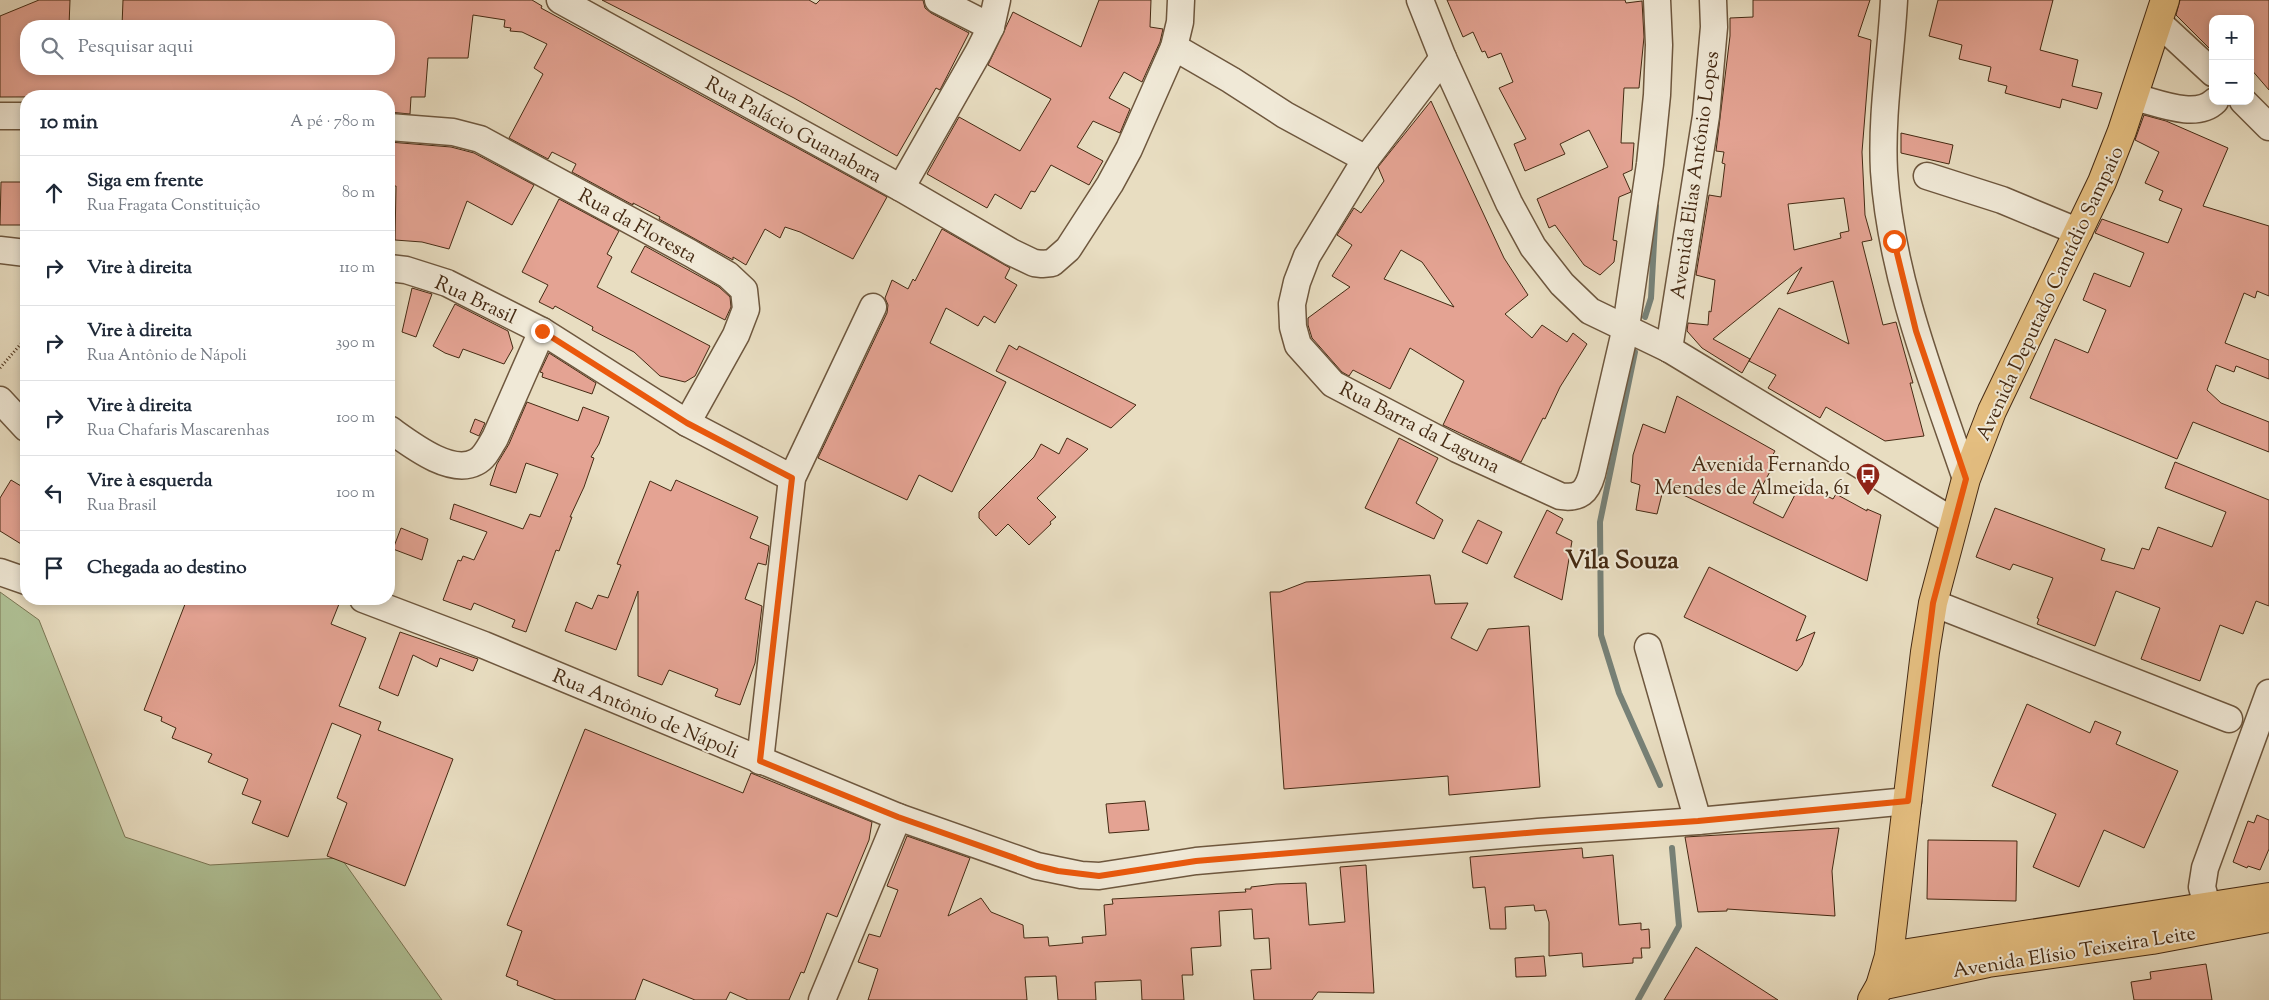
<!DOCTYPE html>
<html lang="pt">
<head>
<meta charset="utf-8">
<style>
	:root { --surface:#fff; --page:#f6f6f7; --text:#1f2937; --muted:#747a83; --line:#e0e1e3 }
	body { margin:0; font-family:"Sorts Mill Goudy",serif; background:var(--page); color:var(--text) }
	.controls { position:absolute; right:15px; top:15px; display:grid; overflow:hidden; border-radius:10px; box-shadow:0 2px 8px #0003 }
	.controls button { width:45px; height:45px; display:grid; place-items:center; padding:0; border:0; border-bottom:1px solid var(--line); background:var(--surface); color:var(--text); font:25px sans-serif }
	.stop { position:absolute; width:15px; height:15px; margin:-11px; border:4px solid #ea580c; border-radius:50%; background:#fff }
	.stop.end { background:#ea580c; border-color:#fff; box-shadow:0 1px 5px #0008 }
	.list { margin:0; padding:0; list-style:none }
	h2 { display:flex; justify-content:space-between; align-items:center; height:65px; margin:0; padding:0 20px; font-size:21px }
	h2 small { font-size:16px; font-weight:400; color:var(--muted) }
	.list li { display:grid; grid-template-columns:32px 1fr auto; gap:15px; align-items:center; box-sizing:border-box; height:75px; padding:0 20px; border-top:1px solid var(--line) }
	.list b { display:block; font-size:19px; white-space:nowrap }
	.list p { margin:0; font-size:16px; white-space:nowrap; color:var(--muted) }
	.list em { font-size:16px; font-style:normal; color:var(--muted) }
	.icon { flex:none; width:28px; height:28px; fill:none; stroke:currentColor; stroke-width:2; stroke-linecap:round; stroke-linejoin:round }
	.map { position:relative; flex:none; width:2269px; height:1000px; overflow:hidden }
	.search { position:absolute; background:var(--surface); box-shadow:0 2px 8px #0003; left:20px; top:20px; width:375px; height:55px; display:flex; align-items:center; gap:12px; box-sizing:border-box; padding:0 18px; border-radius:20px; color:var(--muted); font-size:19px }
	.panel { position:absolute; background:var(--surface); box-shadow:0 2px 8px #0003; left:20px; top:90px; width:375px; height:515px; border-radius:20px }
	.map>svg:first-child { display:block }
	.green { fill:#b0c297; stroke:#7a7655 }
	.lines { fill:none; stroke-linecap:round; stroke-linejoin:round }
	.stream { stroke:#778177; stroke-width:6 }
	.building { fill:#e4a393; stroke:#452a13; fill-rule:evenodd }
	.minor-casing { stroke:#6e573e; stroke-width:29 }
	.major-casing { stroke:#452a13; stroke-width:30 }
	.path { stroke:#452a13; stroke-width:3; stroke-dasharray:1 2.5; stroke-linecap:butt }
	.minor { stroke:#f0e9d7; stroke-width:26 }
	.major { stroke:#e4be80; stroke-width:28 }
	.route { stroke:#ea580c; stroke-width:6 }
	.labels { text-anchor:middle; stroke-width:4; stroke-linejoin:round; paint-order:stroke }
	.street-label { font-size:20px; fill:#452a13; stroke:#f0e9d7 }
	.poi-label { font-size:20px; fill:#452a13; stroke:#f0e9d7; text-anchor:end }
	.district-label { font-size:25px; font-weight:bold; fill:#452a13; stroke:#f0e9d7 }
</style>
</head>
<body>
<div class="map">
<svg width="2269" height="1000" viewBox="0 0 2269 1000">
	<rect width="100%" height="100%" fill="#e8ddc1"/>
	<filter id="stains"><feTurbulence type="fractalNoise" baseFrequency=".004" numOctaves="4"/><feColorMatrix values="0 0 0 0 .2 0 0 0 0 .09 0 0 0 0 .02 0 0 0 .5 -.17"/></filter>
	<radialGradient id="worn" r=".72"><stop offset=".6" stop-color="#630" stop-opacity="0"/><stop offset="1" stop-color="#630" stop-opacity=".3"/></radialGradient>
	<!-- green -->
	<path class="green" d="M 0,592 L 39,620 L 125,837 L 210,865 L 341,858 L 442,1000 L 0,1000 Z"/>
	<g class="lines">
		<!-- stream -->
		<g class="stream">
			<path d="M 1645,317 L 1651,298 L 1656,206"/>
			<path d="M 1635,352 L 1600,522 L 1601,635 L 1619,693 L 1660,785"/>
			<path d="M 1638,1000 L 1679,926 L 1672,848"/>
		</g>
	</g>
	<!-- building -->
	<g class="building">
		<path d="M 39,0 L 70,0 L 69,26 L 26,26 L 26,69 L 389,69 L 389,26 L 122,26 L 123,0 L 532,0 L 542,6 L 541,8 L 887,197 L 853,259 L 800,232 L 785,227 L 780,238 L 765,229 L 746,265 L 733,257 L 733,260 L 659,219 L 660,217 L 633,203 L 633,205 L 572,172 L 576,164 L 552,152 L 548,159 L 509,138 L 543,74 L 534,68 L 547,44 L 522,32 L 510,31 L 511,28 L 504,27 L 505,20 L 473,15 L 468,58 L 428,58 L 425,97 L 411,97 L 410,114 L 389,112 L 389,96 L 0,97 L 0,16 Z"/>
		<path d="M 602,0 L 809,0 L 816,4 L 820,0 L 923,0 L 925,8 L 931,13 L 969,33 L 940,90 L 936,88 L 897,156 L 794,98 Z"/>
		<path d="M 1099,0 L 1151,0 L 1150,27 L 1163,29 L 1160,42 L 1142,82 L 1124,72 L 1109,98 L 1130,109 L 1120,133 L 1093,121 L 1077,147 L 1103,161 L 1089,185 L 1051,165 L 1035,192 L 1031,191 L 1021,209 L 995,194 L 987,208 L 927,174 L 959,117 L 1020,151 L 1051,99 L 988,65 L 1013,12 L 1081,47 Z"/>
		<path d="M 1447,0 L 1625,0 L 1626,3 L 1642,1 L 1644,37 L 1639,88 L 1624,88 L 1621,143 L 1634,143 L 1632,170 L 1623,174 L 1631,192 L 1619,197 L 1613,240 L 1617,241 L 1614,262 L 1600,275 L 1584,265 L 1555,225 L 1549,228 L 1537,199 L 1608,167 L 1589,130 L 1560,144 L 1565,154 L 1525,171 L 1514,144 L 1526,139 L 1499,88 L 1513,82 L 1501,53 L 1488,58 L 1485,51 L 1482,52 L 1473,32 L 1463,37 Z"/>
		<path d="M 1753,0 L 1870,0 L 1858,36 L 1871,40 L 1862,152 L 1865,215 L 1872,240 L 1862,242 L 1883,325 L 1896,322 L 1913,383 L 1910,383 L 1924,436 L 1885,441 L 1826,407 L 1820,418 L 1768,388 L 1776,375 L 1749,361 L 1779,308 L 1849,344 L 1833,281 L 1787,294 L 1802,267 L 1713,339 L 1750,359 L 1742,373 L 1702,348 L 1687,331 L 1688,323 L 1708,325 L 1709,311 L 1711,312 L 1715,280 L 1696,275 L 1709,195 L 1721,197 L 1725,164 L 1722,163 L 1724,152 L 1716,151 L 1730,36 L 1730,18 L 1753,17 ZM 1844,198 L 1849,231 L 1840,233 L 1841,238 L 1794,250 L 1788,204 Z"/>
		<path d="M 1938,0 L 2053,0 L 2040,50 L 2078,60 L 2072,86 L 2102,93 L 2097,109 L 2062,99 L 2060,108 L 2005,93 L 2007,86 L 1988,81 L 1991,67 L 1959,59 L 1962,45 L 1929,36 Z"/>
		<path d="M 2180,0 L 2269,0 L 2269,90 L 2250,68 L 2250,19 L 2213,19 L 2213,52 L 2176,15 Z"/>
		<path d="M 1431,101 L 1504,258 L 1528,295 L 1505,314 L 1532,338 L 1542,325 L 1567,342 L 1573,333 L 1587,344 L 1560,387 L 1545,419 L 1543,418 L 1521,462 L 1443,425 L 1464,381 L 1410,348 L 1390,389 L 1353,370 L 1349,376 L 1342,372 L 1312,338 L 1308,325 L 1308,318 L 1350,287 L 1332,276 L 1352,245 L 1337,235 L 1354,208 L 1361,213 L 1384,181 L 1378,167 ZM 1401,250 L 1422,262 L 1454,307 L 1384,279 Z"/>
		<path d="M 2144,115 L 2166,121 L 2228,148 L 2203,206 L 2269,226 L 2269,296 L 2257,291 L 2255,298 L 2244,293 L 2225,343 L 2269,360 L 2269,379 L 2236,366 L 2234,372 L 2216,365 L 2207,390 L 2221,403 L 2269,422 L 2269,452 L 2193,422 L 2177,459 L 2030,398 L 2055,339 L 2088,353 L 2106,310 L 2083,300 L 2094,273 L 2130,287 L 2144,253 L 2095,233 L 2102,219 L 2168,243 L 2182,209 L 2159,200 L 2163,191 L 2145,183 L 2159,152 L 2135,140 Z"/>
		<path d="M 1901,133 L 1953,145 L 1949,164 L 1901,153 Z"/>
		<path d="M 389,142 L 451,147 L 474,153 L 534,185 L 512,225 L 467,201 L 449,249 L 422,242 L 395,240 L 396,186 L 389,186 Z"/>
		<path d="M 1,182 L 26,182 L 26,225 L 0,225 Z"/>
		<path d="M 559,199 L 619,231 L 607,254 L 612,257 L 597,287 L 710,346 L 695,376 L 685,382 L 660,376 L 634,352 L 592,330 L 593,327 L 555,306 L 553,309 L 539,302 L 548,285 L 522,272 Z"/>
		<path d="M 942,229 L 1010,268 L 1005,278 L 1017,285 L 995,323 L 984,316 L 978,326 L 946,308 L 930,343 L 1006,382 L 952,492 L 919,475 L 907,500 L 818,458 L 887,313 L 888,305 L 885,298 L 892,280 L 908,289 L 913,279 L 915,281 Z"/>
		<path d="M 645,246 L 719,287 L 730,297 L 731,307 L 725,320 L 631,272 Z"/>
		<path d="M 412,288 L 432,294 L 416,337 L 402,332 Z"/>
		<path d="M 455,304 L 508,331 L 513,348 L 504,364 L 463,349 L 459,358 L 445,353 L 433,346 Z"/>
		<path d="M 1009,345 L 1017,350 L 1019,346 L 1136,405 L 1111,428 L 996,371 Z"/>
		<path d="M 549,353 L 596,383 L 592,394 L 542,377 L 543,373 L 540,372 Z"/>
		<path d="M 1677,396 L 1775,451 L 1768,463 L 1773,466 L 1753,503 L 1783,518 L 1801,483 L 1833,499 L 1836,494 L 1867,511 L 1867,509 L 1881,515 L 1867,581 L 1664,486 L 1657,514 L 1636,510 L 1640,485 L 1631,482 L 1633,455 L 1643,424 L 1665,433 Z"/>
		<path d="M 527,402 L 578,421 L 583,407 L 609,417 L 599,444 L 591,457 L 594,458 L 584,487 L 570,517 L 572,517 L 559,551 L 556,550 L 526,632 L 512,627 L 515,620 L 474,603 L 471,610 L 443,600 L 458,560 L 461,561 L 463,556 L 474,560 L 487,532 L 450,519 L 454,504 L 523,529 L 530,514 L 540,517 L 558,474 L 526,463 L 516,493 L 490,485 L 497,464 L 509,444 Z"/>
		<path d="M 475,419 L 485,423 L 479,436 L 470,432 Z"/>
		<path d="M 1067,438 L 1088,449 L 1037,498 L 1056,517 L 1050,522 L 1051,524 L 1029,545 L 1008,524 L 996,536 L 979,518 L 979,512 L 1034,457 L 1041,444 L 1059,454 Z"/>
		<path d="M 1399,438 L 1438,458 L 1416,503 L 1443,520 L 1434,539 L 1365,508 Z"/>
		<path d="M 2175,462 L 2269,500 L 2269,606 L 2256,601 L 2243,634 L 2220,625 L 2200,681 L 2141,659 L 2160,608 L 2116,591 L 2095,646 L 2037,624 L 2039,619 L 2037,618 L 2053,578 L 2013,564 L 2010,570 L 1976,557 L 1995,508 L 2105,549 L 2101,560 L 2134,569 L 2142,548 L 2149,550 L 2158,527 L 2212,547 L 2226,512 L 2165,488 Z"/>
		<path d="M 11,480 L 26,489 L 26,547 L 0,531 L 0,498 Z"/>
		<path d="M 676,480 L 758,517 L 750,538 L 769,546 L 766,565 L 758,563 L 745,599 L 762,606 L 755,663 L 740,705 L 715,696 L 718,689 L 669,670 L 662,685 L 638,676 L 638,591 L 616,650 L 565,631 L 576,602 L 592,609 L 598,595 L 608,598 L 621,565 L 617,564 L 650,481 L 671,491 Z"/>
		<path d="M 1547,510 L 1563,519 L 1556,533 L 1572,541 L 1562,600 L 1514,577 Z"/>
		<path d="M 1478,520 L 1502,532 L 1487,564 L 1462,552 Z"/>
		<path d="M 401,528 L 428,539 L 422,560 L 393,549 Z"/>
		<path d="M 1709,567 L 1806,616 L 1796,641 L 1815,632 L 1802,665 L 1797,671 L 1684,617 Z"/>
		<path d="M 1430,575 L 1435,604 L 1468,603 L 1451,638 L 1477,651 L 1488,629 L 1529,626 L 1540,787 L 1449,795 L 1448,776 L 1284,789 L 1270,592 L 1280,592 L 1306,582 Z"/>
		<path d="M 187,599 L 341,599 L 331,624 L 366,638 L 339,706 L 381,722 L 378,730 L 453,759 L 405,886 L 327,856 L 347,803 L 337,798 L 361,735 L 332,723 L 288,837 L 252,823 L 261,801 L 242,794 L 248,779 L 208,762 L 212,754 L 172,738 L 176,728 L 161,721 L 162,717 L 144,710 Z"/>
		<path d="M 400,632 L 478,659 L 473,671 L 440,658 L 437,667 L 413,655 L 398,696 L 379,688 Z"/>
		<path d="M 2027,704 L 2090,733 L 2095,721 L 2121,732 L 2116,744 L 2178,771 L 2144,848 L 2104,830 L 2079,887 L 2033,867 L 2056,814 L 1992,786 Z"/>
		<path d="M 585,729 L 743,793 L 751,773 L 872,822 L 869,840 L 837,917 L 827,913 L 804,973 L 801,972 L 789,1000 L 748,1000 L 730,992 L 726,1000 L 695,1000 L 643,979 L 635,1000 L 556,1000 L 517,985 L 518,981 L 506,976 L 522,931 L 507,925 Z"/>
		<path d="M 1145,801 L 1149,830 L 1109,833 L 1106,804 Z"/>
		<path d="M 2257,815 L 2269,820 L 2269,849 L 2260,870 L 2248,866 L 2247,868 L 2233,862 L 2248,821 L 2254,823 Z"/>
		<path d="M 1839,828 L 1832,871 L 1835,916 L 1727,909 L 1727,911 L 1698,912 L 1685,837 Z"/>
		<path d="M 907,836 L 970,858 L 948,916 L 981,898 L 991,912 L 1023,925 L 1024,938 L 1048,937 L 1049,946 L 1083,943 L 1082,937 L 1106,935 L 1104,905 L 1113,904 L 1112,899 L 1246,892 L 1245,889 L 1251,889 L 1251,887 L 1276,884 L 1306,883 L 1309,925 L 1345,922 L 1340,867 L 1366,865 L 1374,993 L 1318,992 L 1312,1000 L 1254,1000 L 1251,970 L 1271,969 L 1269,938 L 1254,939 L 1252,909 L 1219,911 L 1221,946 L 1191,948 L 1193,975 L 1182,975 L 1184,1000 L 1142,1000 L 1141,980 L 1095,982 L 1096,1000 L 1058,1000 L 1056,976 L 1025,977 L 1027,1000 L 868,1000 L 878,969 L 858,962 L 869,934 L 880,937 L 898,890 L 887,886 Z"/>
		<path d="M 1928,840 L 2017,841 L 2016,901 L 1927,899 Z"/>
		<path d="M 1582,848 L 1583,858 L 1613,855 L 1619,925 L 1641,923 L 1641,930 L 1649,929 L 1650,948 L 1641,948 L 1642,958 L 1633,958 L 1633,963 L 1583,967 L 1582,953 L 1549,956 L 1549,922 L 1546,910 L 1535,911 L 1534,905 L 1505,907 L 1506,929 L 1490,929 L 1485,887 L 1473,888 L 1470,857 Z"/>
		<path d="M 1696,947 L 1778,1000 L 1664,1000 Z"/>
		<path d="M 1544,956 L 1546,976 L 1516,977 L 1515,958 Z"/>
		<path d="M 2206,964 L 2212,1000 L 2134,1000 L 2131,982 L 2151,979 L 2150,972 Z"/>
	</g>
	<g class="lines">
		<defs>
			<g id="minor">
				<path d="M 560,0 L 901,188 L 1011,252 L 1034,263 L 1042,264 L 1052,263 L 1068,249 L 1110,184 L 1129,149 L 1174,47 L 1180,22 L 1181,0"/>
				<path d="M 938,0 L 991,27"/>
				<path d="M 1420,0 L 1443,58 L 1509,203 L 1533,247 L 1562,284 L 1590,311 L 1669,349 L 1953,521"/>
				<path d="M 1894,0 C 1891,57 1881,114 1884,171 C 1891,277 1932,379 1966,479"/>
				<path d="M 2159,23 L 2213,73"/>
				<path d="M 1174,47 L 1231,80 L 1285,115 L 1366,159"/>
				<path d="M 1443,58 L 1366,159 L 1307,256 L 1297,282 L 1292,304 L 1293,327 L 1298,345 L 1333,384 L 1457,449 L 1560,496 C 1580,499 1587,492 1592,474 L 1626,327 L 1650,164 L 1657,95 L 1659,45 L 1657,0"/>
				<path d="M 2134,97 C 2156,102 2196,120 2215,101"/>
				<path d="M 2243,101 L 2269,127"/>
				<path d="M 0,116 L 26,116"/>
				<path d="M 389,127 L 453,132 L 480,139 L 690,253 L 728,275 L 744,290 L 746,309 L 736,335 L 687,423"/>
				<path d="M 1927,176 L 2002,200 L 2079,232"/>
				<path d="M 901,188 L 979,51 L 991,27 L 997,0"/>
				<path d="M 0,250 L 26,253"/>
				<path d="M 389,268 L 406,270 L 447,283 L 542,331 L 687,423 L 792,478"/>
				<path d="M 1669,349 L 1706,116 L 1714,27 L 1713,0"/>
				<path d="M 0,400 L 26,428"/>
				<path d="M 389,429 C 409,443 450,476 476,462 C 485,458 490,446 495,438 L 542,331"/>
				<path d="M 0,572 L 26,581"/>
				<path d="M 363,599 L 484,645 L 898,817 L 1037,866 L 1081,875 L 1099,876 L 1196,861 L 1538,832 L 1698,821 L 1908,801"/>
				<path d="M 1933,603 L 2229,719"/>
				<path d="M 1648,647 L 1698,821"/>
				<path d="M 760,761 L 792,478 L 873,307"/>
				<path d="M 2213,927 L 2202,887 L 2205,868 L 2269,693"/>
				<path d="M 822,1000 L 898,817"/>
			</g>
			<g id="major">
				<path d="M 1889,956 L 2269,897"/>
				<path d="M 1880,986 L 1988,963 L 2152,940 L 2269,918"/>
				<path d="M 1872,1000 L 1880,986 L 1889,956 L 1925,652 L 1933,603 L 1966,479 L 1992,411 L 2102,182 L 2122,131 L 2165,0"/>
			</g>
		</defs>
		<!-- minor casing -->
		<use href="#minor" class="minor-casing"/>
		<!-- major casing -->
		<use href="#major" class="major-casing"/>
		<!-- path -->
		<path class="path" d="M 0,368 L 26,338"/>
		<!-- minor -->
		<use href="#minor" class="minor"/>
		<!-- major -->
		<use href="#major" class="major"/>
	</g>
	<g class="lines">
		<!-- route -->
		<path class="route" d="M 542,331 L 687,423 L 792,478 L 760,761 L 898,817 L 1037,866 L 1058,871 L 1099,876 L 1196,861 L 1538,832 L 1698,821 L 1908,801 L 1933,603 L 1966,479 L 1916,331 L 1894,241"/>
	</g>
	<!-- icons -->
	<defs>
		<symbol id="bus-pin" viewBox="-11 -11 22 30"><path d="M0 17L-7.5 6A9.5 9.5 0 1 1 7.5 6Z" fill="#8f2418" stroke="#f0e9d7"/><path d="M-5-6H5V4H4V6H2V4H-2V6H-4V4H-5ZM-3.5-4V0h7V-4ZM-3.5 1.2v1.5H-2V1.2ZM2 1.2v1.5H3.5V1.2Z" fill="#fff"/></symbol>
	</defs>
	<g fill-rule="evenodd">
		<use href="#bus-pin" x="1854" y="461" width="28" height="38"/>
	</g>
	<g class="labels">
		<!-- street labels -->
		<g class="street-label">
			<text transform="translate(794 129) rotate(29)" y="7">Rua Palácio Guanabara</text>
			<text transform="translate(1694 175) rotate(-82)" y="7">Avenida Elias Antônio Lopes</text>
			<text transform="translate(638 225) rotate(29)" y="7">Rua da Floresta</text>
			<text transform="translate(2049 293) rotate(-65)" y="7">Avenida Deputado Cantídio Sampaio</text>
			<text transform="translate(476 299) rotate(25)" y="7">Rua Brasil</text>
			<text transform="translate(1420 427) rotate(27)" y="7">Rua Barra da Laguna</text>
			<text transform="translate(646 713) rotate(23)" y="7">Rua Antônio de Nápoli</text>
			<text transform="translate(2074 951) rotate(-9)" y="7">Avenida Elísio Teixeira Leite</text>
		</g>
		<!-- poi labels -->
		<g class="poi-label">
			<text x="1850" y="471">Avenida Fernando<tspan x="1850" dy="23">Mendes de Almeida, 61</tspan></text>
		</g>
		<!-- district labels -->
		<g class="district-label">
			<text x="1622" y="568">Vila Souza</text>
		</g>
	</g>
	<rect width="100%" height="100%" filter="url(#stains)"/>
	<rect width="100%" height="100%" fill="url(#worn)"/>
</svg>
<div class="controls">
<button>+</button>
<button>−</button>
</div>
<div class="stop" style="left:1894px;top:241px"></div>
<div class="stop end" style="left:542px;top:331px"></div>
<div class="search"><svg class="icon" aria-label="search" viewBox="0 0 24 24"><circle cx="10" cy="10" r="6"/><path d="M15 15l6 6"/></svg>Pesquisar aqui</div>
<section class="panel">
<h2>10 min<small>A pé · 780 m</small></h2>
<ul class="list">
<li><svg class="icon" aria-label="ahead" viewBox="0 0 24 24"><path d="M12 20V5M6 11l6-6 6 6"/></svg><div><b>Siga em frente</b><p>Rua Fragata Constituição</p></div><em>80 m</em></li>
<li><svg class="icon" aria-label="right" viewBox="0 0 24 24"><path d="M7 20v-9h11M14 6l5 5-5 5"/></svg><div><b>Vire à direita</b></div><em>110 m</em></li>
<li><svg class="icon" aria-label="right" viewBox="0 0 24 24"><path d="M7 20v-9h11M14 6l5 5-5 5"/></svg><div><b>Vire à direita</b><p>Rua Antônio de Nápoli</p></div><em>390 m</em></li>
<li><svg class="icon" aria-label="right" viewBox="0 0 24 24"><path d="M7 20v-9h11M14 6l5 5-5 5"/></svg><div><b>Vire à direita</b><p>Rua Chafaris Mascarenhas</p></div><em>100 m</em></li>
<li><svg class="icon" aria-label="left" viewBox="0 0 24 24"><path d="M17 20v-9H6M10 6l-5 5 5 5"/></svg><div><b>Vire à esquerda</b><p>Rua Brasil</p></div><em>100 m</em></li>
<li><svg class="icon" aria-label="arrive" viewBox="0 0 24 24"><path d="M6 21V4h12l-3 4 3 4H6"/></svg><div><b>Chegada ao destino</b></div></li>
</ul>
</section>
</div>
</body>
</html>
